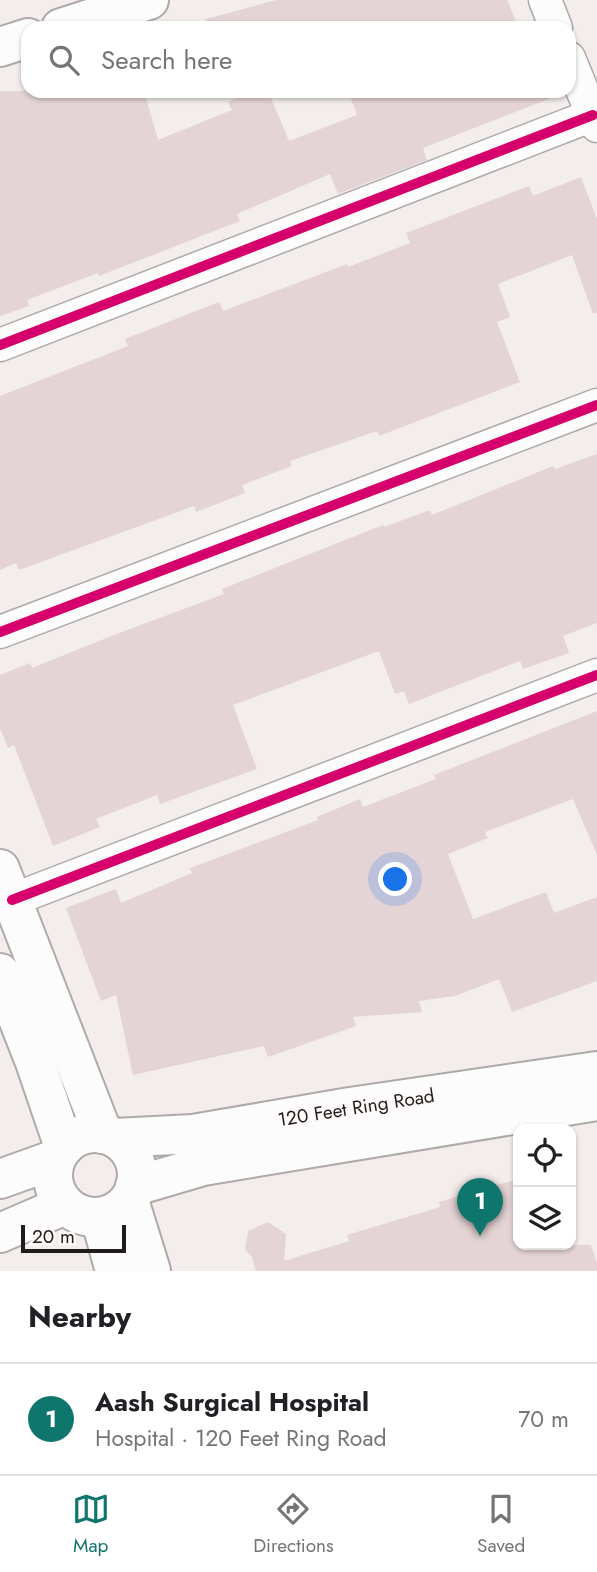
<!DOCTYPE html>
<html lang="en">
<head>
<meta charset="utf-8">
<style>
	:root { --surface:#fff; --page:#f2f2f2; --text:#202124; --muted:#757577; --line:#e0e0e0; --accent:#0f766e }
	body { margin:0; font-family:Jost,sans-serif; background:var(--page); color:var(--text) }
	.controls { position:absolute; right:21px; bottom:21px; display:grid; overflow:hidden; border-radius:14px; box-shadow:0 2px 5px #0004 }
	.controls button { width:63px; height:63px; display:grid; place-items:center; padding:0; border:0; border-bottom:2px solid var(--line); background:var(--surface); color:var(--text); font:35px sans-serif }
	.scale { position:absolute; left:21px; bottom:18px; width:105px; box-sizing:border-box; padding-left:7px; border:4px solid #201c1b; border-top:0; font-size:19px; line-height:24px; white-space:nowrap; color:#201c1b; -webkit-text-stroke:5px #fef9f9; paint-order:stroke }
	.you { position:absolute; left:396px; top:880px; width:24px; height:24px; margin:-18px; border:5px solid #fff; border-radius:50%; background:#1a73e8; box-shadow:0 0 0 10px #1a73e833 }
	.badge { display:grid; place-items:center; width:46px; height:46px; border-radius:50%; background:var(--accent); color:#fff; font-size:23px; font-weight:700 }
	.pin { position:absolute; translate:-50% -58px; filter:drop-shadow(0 2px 4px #0008) }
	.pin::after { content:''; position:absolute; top:37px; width:24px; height:21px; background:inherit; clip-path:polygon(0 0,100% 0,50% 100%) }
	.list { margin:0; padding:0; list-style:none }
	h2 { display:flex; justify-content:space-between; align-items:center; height:91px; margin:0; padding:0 28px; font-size:30px }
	h2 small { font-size:23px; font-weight:400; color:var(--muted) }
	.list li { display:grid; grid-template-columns:46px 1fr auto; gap:21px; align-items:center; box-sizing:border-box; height:112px; padding:0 28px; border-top:2px solid var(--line) }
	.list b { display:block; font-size:26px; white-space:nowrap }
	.list p { margin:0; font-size:23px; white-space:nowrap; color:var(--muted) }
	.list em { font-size:23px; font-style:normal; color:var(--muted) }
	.icon { flex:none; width:38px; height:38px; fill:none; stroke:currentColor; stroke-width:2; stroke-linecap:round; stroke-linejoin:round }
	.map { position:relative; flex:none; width:597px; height:1271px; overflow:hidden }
	.search { position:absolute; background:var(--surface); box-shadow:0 2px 5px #0004; left:21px; right:21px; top:21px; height:77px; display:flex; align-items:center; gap:18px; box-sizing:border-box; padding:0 24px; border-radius:21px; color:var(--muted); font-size:26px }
	.sheet { height:203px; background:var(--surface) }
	nav { display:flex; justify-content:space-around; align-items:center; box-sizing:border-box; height:98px; border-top:2px solid var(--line); background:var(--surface); font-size:19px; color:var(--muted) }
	nav a { display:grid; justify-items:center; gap:4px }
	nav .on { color:var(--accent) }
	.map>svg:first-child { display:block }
	.building { fill:#e5d4d6 }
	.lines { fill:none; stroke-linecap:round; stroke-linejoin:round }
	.street-casing { stroke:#aeaaa9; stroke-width:35 }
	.secondary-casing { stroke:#aeaaa9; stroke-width:42 }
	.primary-casing { stroke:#aeaaa9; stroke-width:42 }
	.street { stroke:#fdfcfc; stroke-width:32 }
	.secondary { stroke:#fdfcfc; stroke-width:38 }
	.primary { stroke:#fdfcfc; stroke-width:38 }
	.cycleway-casing { stroke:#fef9f9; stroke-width:15 }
	.cycleway { stroke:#d6006c; stroke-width:10 }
	.labels { text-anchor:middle; stroke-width:5; stroke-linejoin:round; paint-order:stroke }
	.street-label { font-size:19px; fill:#201c1b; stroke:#fef9f9 }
</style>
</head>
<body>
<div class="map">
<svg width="597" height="1271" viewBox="0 0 597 1271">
	<rect width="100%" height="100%" fill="#f3edec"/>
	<!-- building -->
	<g class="building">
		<path d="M 276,0 L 507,0 L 519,28 L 207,28 L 206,19 Z"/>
		<path d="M 0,91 L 144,91 L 158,140 L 232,110 L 228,102 L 255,91 L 268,91 L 289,141 L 357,115 L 348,91 L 563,91 L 564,93 L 423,148 L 427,160 L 338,194 L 330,174 L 237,214 L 240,221 L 99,276 L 98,273 L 27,300 L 29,306 L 0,316 Z"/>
		<path d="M 581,177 L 597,219 L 597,313 L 593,314 L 572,255 L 498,284 L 510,317 L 497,322 L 520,382 L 379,436 L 377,431 L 290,461 L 292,466 L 242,485 L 245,493 L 196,512 L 194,506 L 19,570 L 16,563 L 0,570 L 0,396 L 128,346 L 125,339 L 219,302 L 223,311 L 347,264 L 348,267 L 410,243 L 406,233 L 529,186 L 533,196 Z"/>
		<path d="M 597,454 L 597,623 L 563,636 L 569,653 L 523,669 L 520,661 L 409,704 L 404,691 L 395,694 L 379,651 L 233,705 L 257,769 L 160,804 L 157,795 L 96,819 L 100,827 L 53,846 L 14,745 L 8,748 L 0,728 L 0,675 L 30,663 L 32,668 L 114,635 L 224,594 L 222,589 L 383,525 L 384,527 L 430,510 L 432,515 L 553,466 L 555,469 Z"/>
		<path d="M 597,711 L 597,855 L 573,799 L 485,832 L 488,838 L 448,854 L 473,919 L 546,892 L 554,913 L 597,897 L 597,981 L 512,1012 L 499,979 L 455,996 L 419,1001 L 422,1012 L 353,1017 L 356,1026 L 268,1057 L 264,1046 L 133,1075 L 116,995 L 101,1001 L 66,908 L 116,889 L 121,903 L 192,873 L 190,868 L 318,820 L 317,817 L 360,799 L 363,807 L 436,779 L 434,775 Z"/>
		<path d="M 518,1179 L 518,1245 L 591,1245 L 597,1263 L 597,1271 L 256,1271 L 252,1257 L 245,1250 L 248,1231 L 268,1222 L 286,1234 L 284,1261 L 349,1241 L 347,1235 L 440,1207 L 439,1202 Z"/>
	</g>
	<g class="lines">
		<defs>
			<g id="street">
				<path d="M 545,0 L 556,28"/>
				<path d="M 569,58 L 597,126"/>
				<path d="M 0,345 L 593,115"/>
				<path d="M 0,632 L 597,405"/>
				<path d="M 12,900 L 597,675"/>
			</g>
			<g id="secondary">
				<path d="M 61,28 L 149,0"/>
				<path d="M 0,47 L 28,38"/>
				<path d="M 0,869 L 103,1134"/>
				<path d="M 0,973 L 35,1062 L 64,1147"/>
				<path d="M 129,1200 L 151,1271"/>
				<path d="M 100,1217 L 115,1271"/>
			</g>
			<g id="primary">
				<circle cx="95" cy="1175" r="42"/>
				<path d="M 115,1138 L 193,1134 L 350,1107 L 597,1071"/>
				<path d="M 0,1179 L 56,1159"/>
				<path d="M 135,1186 L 203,1166 L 597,1101"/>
				<path d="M 0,1233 L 65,1205"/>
			</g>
		</defs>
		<!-- street casing -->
		<use href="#street" class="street-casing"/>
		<!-- secondary casing -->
		<use href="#secondary" class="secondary-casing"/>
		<!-- primary casing -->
		<use href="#primary" class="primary-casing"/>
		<!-- street -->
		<use href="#street" class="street"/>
		<!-- secondary -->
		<use href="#secondary" class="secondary"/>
		<!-- primary -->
		<use href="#primary" class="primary"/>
		<defs>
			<g id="cycleway">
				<path d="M 0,345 L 593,115"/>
				<path d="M 0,632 L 597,405"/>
				<path d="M 12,900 L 597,675"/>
			</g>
		</defs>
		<!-- cycleway casing -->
		<use href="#cycleway" class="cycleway-casing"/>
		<!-- cycleway -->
		<use href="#cycleway" class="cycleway"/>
	</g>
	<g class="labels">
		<!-- street labels -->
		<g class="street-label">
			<text transform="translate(356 1107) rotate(-9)" y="7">120 Feet Ring Road</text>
		</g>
	</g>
</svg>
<div class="controls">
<button><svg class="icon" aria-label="locate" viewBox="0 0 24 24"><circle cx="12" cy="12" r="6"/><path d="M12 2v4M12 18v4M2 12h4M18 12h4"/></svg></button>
<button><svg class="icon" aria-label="layers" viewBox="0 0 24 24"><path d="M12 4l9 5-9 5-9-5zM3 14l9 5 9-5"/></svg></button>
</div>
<div class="scale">20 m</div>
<div class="you"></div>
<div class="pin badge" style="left:480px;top:1236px">1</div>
<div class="search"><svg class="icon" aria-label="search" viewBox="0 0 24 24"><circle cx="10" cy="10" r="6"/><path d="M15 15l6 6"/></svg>Search here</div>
</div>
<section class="sheet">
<h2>Nearby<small></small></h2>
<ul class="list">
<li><span class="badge">1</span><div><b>Aash Surgical Hospital</b><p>Hospital · 120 Feet Ring Road</p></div><em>70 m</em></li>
</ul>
</section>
<nav>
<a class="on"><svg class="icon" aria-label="map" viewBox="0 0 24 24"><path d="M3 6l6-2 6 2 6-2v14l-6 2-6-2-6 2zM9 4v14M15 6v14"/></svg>Map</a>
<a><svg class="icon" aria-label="directions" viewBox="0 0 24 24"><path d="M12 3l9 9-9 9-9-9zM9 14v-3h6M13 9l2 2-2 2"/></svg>Directions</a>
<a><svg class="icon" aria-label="saved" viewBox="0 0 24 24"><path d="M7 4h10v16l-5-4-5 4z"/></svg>Saved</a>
</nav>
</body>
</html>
